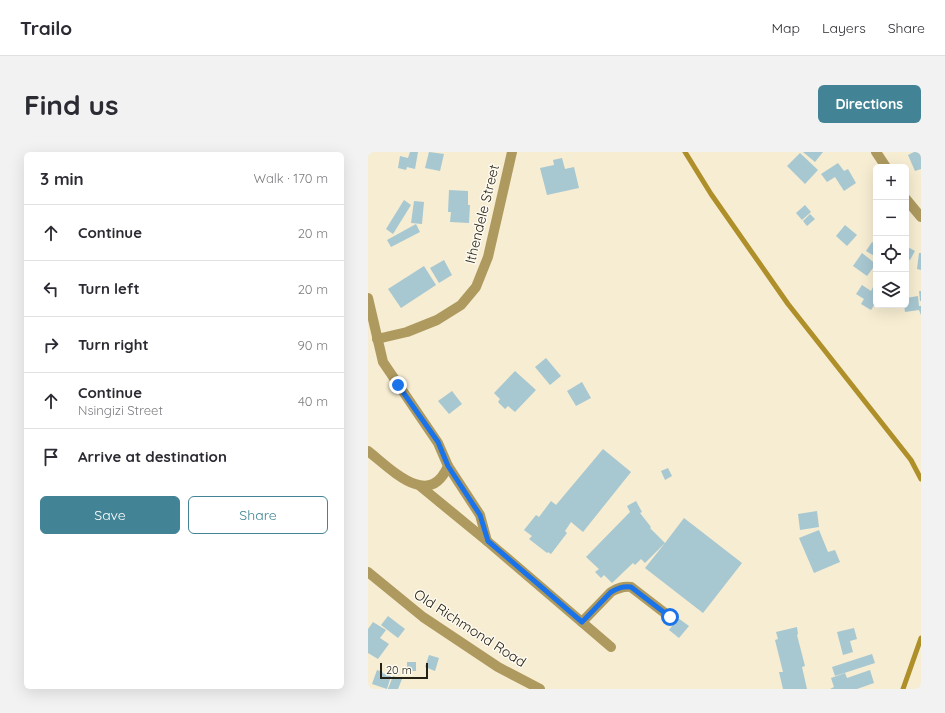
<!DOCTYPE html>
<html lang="en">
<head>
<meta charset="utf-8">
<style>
	:root { --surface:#fff; --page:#f2f2f3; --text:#2b2b33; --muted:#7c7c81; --line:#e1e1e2; --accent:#428495 }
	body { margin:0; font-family:Quicksand,sans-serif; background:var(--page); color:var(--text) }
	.controls { position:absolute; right:12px; top:12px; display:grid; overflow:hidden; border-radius:6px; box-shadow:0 4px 16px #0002 }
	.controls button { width:36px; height:36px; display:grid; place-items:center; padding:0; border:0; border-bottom:1px solid var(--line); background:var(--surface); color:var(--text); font:20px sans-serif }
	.scale { position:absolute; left:12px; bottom:10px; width:48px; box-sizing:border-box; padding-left:4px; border:2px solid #232016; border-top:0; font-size:11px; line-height:14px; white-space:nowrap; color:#232016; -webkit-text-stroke:3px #fefaef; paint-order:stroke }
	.stop { position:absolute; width:12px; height:12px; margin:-9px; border:3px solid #1a73e8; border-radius:50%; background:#fff }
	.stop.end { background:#1a73e8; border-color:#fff; box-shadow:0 1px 4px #0008 }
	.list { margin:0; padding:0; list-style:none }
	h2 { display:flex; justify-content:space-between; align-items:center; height:52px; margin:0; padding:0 16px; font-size:17px }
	h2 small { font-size:13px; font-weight:400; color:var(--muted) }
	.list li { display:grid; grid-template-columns:26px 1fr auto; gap:12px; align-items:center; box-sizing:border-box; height:56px; padding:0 16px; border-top:1px solid var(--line) }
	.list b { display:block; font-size:15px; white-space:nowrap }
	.list p { margin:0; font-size:13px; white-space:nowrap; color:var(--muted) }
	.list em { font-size:13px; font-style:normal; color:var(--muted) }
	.actions { display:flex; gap:8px; padding:12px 16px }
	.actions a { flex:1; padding:9px 0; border:1px solid var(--accent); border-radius:6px; text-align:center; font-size:14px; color:var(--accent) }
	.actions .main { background:var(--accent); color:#fff }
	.icon { flex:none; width:22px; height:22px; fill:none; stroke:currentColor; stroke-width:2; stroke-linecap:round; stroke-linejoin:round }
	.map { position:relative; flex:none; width:553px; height:537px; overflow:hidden; border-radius:6px }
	header { display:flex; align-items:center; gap:24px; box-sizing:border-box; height:56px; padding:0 20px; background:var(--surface); border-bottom:1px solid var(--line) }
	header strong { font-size:19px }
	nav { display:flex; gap:22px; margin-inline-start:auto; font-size:14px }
	.intro { display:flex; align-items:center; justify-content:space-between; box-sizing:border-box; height:96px; padding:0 24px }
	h1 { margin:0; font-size:28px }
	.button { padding:10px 18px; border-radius:6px; background:var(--accent); color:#fff; font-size:14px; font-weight:700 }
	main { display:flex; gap:24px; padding:0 24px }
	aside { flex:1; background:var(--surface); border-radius:6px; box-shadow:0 4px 16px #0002 }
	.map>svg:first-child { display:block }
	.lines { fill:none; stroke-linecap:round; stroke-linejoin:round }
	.stream { stroke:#ae8f29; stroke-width:5 }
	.building { fill:#a7c7d1 }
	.minor { stroke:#ae9a5f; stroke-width:10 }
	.route { stroke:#1a73e8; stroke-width:5 }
	.labels { text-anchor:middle; stroke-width:3; stroke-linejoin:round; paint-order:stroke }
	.street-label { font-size:14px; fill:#232016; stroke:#fefaef }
</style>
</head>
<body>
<header>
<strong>Trailo</strong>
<nav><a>Map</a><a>Layers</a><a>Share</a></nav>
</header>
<div class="intro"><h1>Find us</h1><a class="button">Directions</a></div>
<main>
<aside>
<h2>3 min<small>Walk · 170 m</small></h2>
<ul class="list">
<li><svg class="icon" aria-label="ahead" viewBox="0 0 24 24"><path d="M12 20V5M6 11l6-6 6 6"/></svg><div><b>Continue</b></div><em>20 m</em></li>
<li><svg class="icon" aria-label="left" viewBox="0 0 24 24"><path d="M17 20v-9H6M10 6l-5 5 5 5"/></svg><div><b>Turn left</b></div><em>20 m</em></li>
<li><svg class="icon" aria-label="right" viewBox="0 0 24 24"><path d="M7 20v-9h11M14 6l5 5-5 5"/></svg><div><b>Turn right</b></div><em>90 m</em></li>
<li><svg class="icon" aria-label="ahead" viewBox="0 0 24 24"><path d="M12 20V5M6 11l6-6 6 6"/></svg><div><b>Continue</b><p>Nsingizi Street</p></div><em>40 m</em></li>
<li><svg class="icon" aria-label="arrive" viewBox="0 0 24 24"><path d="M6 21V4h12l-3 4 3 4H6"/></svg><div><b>Arrive at destination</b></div></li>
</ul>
<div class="actions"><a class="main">Save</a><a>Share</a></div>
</aside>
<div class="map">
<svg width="553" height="537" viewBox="0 0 553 537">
	<rect width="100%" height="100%" fill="#f6edd2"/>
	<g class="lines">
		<!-- stream -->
		<g class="stream">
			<path d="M 317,0 L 343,42 L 420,152 L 543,308 L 553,327"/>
			<path d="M 535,537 L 553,486"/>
		</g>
	</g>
	<!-- building -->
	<g class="building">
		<path d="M 42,0 L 50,0 L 47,17 L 39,15 L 38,18 L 30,16 L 32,4 L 40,6 Z"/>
		<path d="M 61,0 L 76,2 L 72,19 L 57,16 Z"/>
		<path d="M 435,0 L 455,0 L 447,10 Z"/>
		<path d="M 546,0 L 553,0 L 553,17 L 547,19 L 540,3 Z"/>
		<path d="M 432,1 L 450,18 L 437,32 L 419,14 Z"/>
		<path d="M 194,6 L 197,17 L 206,15 L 211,36 L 179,43 L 172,16 L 186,13 L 185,8 Z"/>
		<path d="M 470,11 L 476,19 L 480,17 L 488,31 L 476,39 L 467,25 L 459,30 L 453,22 Z"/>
		<path d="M 81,38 L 100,39 L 100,53 L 102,53 L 101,71 L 82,70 L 83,60 L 80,60 Z"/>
		<path d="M 36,48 L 43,53 L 25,82 L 18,77 Z"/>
		<path d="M 46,49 L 56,50 L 54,72 L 43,71 Z"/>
		<path d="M 437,53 L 443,60 L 434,68 L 428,61 Z"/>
		<path d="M 442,62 L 447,67 L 439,74 L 435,69 Z"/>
		<path d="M 48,72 L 52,80 L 23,95 L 19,88 Z"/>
		<path d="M 477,73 L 489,83 L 479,94 L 468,84 Z"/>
		<path d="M 504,90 L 508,92 L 508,105 L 498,99 Z"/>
		<path d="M 538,94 L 547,99 L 542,108 L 538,106 Z"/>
		<path d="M 494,101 L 508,112 L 499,124 L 485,114 Z"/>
		<path d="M 551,101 L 553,101 L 553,118 L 549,117 Z"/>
		<path d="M 76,108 L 84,123 L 71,131 L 62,116 Z"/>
		<path d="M 56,114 L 68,133 L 33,156 L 20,137 Z"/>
		<path d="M 538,126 L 541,126 L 540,136 L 538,136 Z"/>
		<path d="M 494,133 L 503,139 L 505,135 L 508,136 L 508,150 L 503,158 L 493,152 L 496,147 L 488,142 Z"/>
		<path d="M 551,139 L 553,139 L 553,149 L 552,149 Z"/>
		<path d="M 550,144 L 551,154 L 553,154 L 553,163 L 551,158 L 537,160 L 536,153 L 538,153 L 538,146 Z"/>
		<path d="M 178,206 L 193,224 L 182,233 L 167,215 Z"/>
		<path d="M 147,219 L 168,238 L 147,260 L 140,254 L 137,257 L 130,250 L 132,247 L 126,241 Z"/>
		<path d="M 214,230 L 223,246 L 208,254 L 199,239 Z"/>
		<path d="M 84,239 L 94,252 L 81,262 L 70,249 Z"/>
		<path d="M 235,297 L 263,320 L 215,380 L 203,370 L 197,379 L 199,381 L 183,402 L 180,400 L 179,401 L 161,387 L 164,384 L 156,378 L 168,363 L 171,365 L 183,349 L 188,353 Z"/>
		<path d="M 300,316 L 304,324 L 297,328 L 293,319 Z"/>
		<path d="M 268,349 L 274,360 L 272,361 L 283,375 L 282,376 L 297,391 L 316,366 L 374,411 L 335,461 L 277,416 L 297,391 L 277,411 L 273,407 L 267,413 L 265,411 L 244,431 L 236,423 L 233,426 L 227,420 L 231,417 L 218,405 L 262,360 L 259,354 Z"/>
		<path d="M 449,359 L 451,375 L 432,378 L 430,362 Z"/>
		<path d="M 451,378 L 460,400 L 467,398 L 472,410 L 446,421 L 431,386 Z"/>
		<path d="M 20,464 L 37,477 L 30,486 L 13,473 Z"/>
		<path d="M 310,466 L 321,474 L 311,486 L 301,478 Z"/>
		<path d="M 5,470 L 18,478 L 12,486 L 21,492 L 10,507 L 0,501 L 0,477 Z"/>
		<path d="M 429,475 L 430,482 L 429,483 L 437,514 L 434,515 L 439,537 L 415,537 L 411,520 L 415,520 L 407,488 L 410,487 L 408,480 Z"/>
		<path d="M 486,476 L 489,487 L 482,489 L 485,500 L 475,503 L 469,480 Z"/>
		<path d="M 504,502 L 507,511 L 467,524 L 464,515 Z"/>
		<path d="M 61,503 L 71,506 L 67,519 L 57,515 Z"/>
		<rect x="39" y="510" width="9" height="9"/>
		<path d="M 9,518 L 15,520 L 14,521 L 23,524 L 19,537 L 4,532 Z"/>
		<path d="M 502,518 L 506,531 L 489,537 L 462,537 L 466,535 L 463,526 L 477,521 L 479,526 Z"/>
		<path d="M 25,524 L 34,527 L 30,537 L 20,537 Z"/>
	</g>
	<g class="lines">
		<!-- minor -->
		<g class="minor">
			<path d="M 508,0 L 518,15"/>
			<path d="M 538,47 L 553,65"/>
			<path d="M 0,146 L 15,210 L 70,291 L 80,314 C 61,358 23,317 0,299"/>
			<path d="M 9,187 L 39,180 L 69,168 L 93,153 L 108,135 L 120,105 L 144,0"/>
			<path d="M 80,314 L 112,363 L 119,389"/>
			<path d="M 52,334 L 119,389 L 243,495"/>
			<path d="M 0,420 L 55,465 L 130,515 L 172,537"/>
			<path d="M 214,470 L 243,440 C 250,436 255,434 263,435 L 302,465"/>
		</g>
	</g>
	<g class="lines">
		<!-- route -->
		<path class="route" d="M 30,233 L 70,290 L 80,314 L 112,363 L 120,389 L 214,470 L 243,440 C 250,436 255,434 263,435 L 302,465"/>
	</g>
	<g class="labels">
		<!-- street labels -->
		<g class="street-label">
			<text transform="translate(114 62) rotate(-76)" y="5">Ithendele Street</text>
			<text transform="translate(102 476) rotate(33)" y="5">Old Richmond Road</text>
		</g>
	</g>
</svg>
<div class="controls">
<button>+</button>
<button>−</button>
<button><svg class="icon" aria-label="locate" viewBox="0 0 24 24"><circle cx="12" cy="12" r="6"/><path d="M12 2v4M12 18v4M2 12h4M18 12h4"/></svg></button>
<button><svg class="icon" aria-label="layers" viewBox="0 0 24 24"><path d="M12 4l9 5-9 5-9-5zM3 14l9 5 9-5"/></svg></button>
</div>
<div class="scale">20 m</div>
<div class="stop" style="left:302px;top:465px"></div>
<div class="stop end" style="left:30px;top:233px"></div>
</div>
</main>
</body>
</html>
